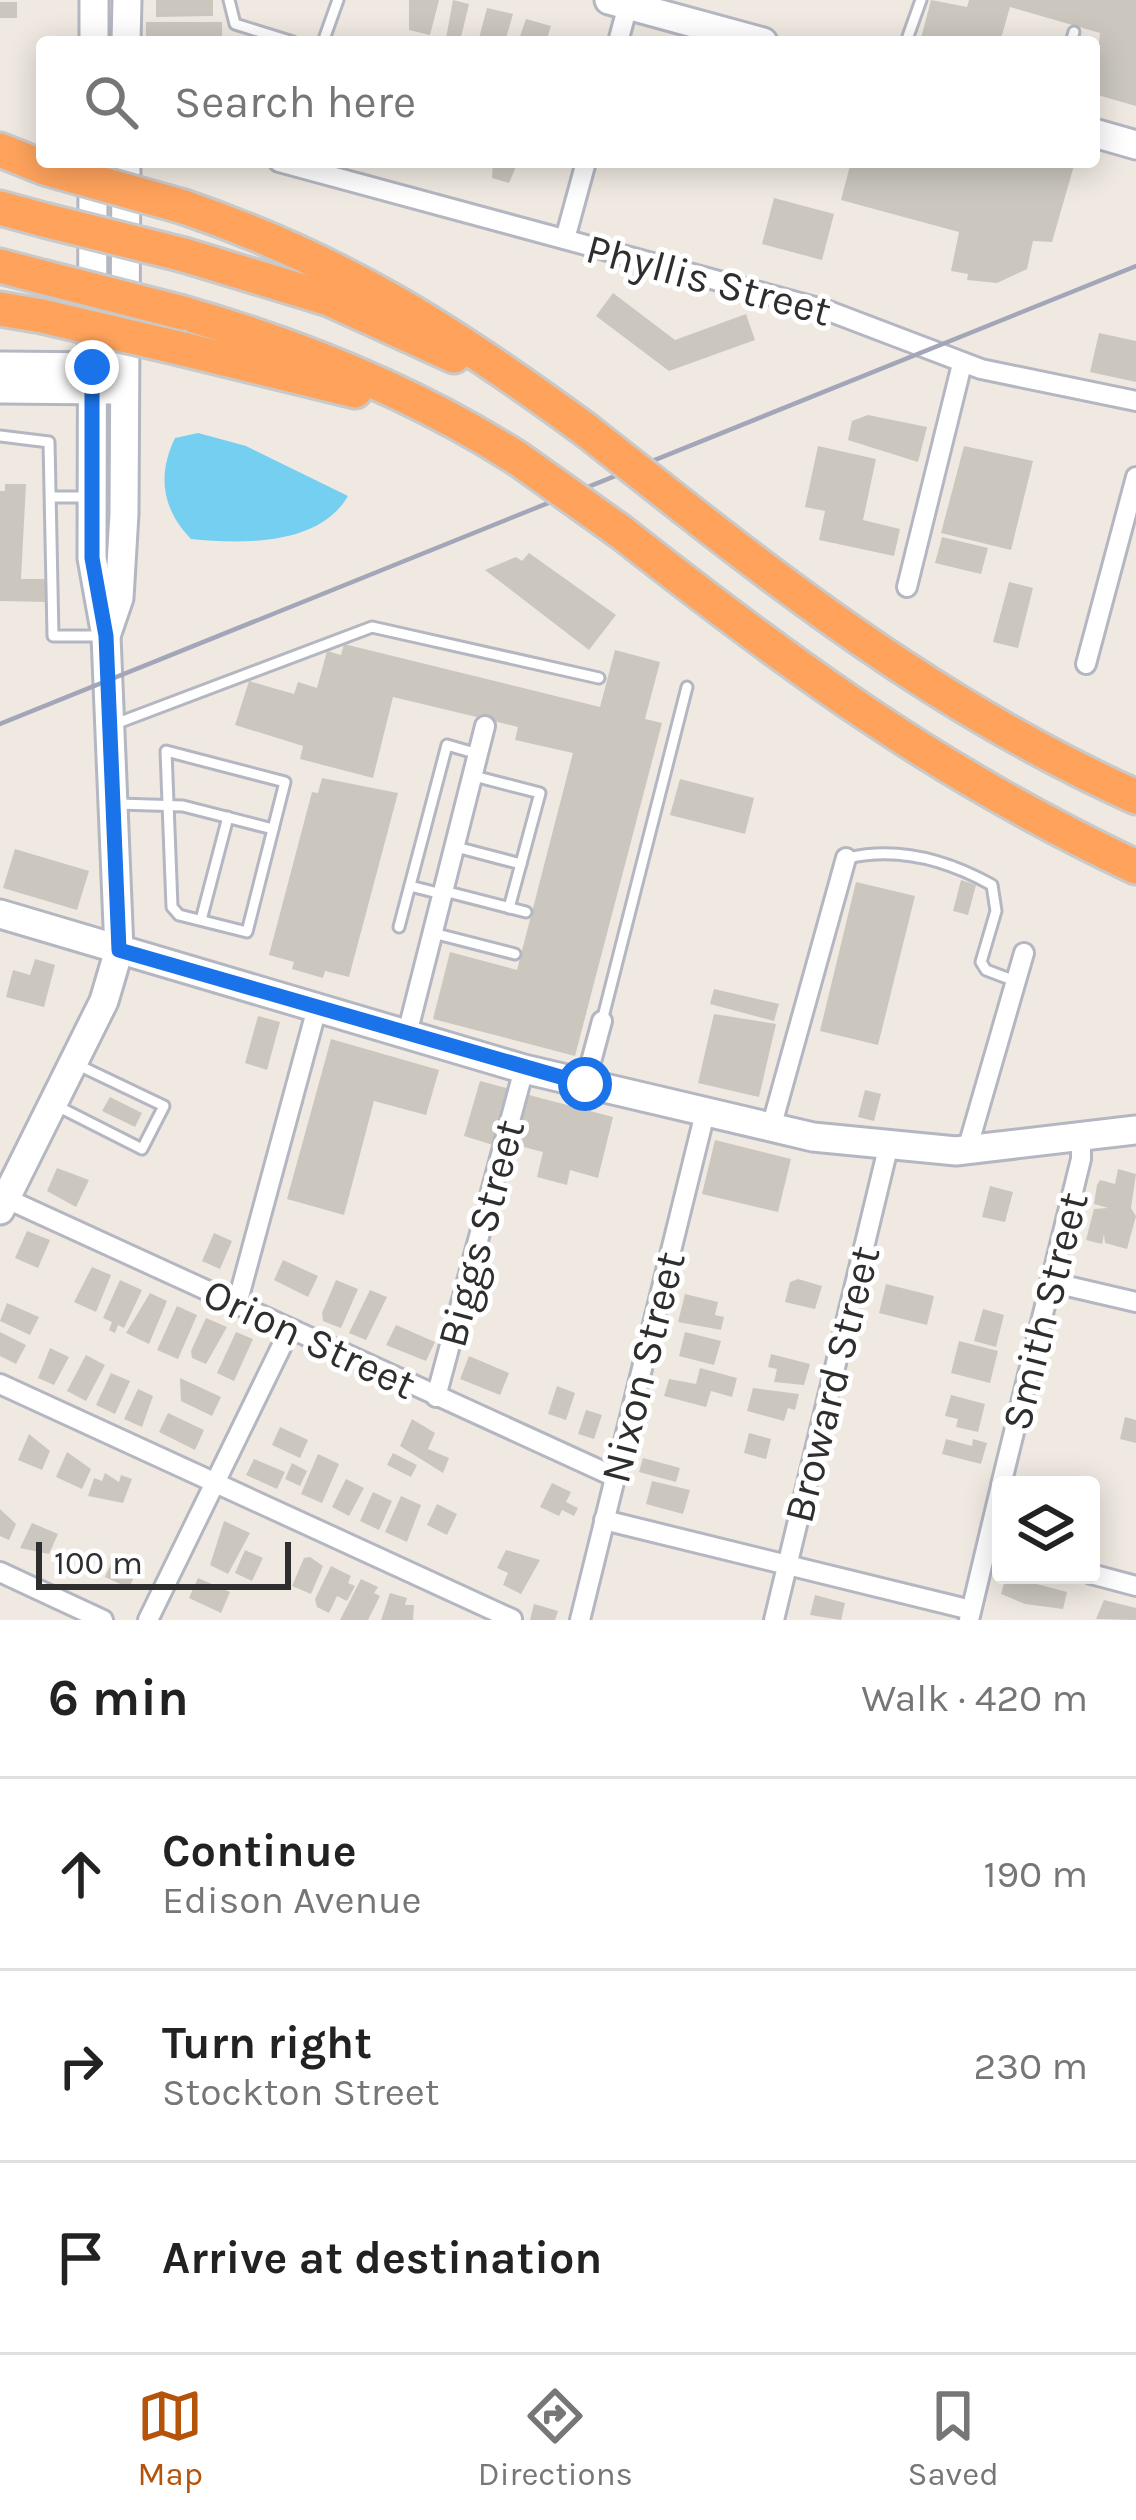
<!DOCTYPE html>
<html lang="en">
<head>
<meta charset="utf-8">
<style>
	:root { --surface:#fff; --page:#f6f6f6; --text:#222; --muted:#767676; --line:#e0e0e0; --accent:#b45309 }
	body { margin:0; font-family:Karla,sans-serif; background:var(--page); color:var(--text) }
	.controls { position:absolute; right:36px; bottom:36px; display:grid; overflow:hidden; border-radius:12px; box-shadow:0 6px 30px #0003 }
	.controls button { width:108px; height:108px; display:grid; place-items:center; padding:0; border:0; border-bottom:3px solid var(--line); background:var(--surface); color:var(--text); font:60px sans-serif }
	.scale { position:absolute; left:36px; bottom:30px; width:255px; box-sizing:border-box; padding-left:12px; border:6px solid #2e2e2e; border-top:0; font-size:33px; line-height:42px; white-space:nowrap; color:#2e2e2e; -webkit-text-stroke:9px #fff; paint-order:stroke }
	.stop { position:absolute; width:36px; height:36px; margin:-27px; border:9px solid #1a73e8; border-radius:50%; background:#fff }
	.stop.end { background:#1a73e8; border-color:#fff; box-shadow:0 3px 12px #0008 }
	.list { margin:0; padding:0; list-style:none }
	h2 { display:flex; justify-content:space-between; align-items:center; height:156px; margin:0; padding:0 48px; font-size:51px }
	h2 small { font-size:39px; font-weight:400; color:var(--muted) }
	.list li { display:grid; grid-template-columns:78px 1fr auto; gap:36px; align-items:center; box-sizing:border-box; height:192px; padding:0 48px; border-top:3px solid var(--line) }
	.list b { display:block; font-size:45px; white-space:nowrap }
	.list p { margin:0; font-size:39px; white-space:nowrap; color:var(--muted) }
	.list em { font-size:39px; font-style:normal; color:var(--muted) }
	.icon { flex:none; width:66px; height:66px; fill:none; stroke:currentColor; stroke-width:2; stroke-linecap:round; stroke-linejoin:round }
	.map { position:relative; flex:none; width:1136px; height:1620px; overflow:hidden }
	.search { position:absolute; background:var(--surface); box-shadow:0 6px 30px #0003; left:36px; right:36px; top:36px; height:132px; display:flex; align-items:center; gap:30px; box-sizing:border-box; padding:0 42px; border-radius:12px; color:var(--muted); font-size:45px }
	.sheet { height:732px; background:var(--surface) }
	nav { display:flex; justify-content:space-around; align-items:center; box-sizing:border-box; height:168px; border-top:3px solid var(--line); background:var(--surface); font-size:33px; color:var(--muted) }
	nav a { display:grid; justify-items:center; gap:6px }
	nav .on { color:var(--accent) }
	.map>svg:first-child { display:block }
	.water { fill:#75cff0 }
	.building { fill:#cbc7bf }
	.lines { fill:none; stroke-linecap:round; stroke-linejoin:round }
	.lane-casing { stroke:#b4b7c1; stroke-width:15 }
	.street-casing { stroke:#b4b7c1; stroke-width:24 }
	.secondary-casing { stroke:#b4b7c1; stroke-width:33 }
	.highway-casing { stroke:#c9c9c9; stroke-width:39 }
	.lane { stroke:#fff; stroke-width:9 }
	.street { stroke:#fff; stroke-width:18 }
	.secondary { stroke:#fff; stroke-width:27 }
	.highway { stroke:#ffa35c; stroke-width:33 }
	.rail { stroke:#a3a6b8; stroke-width:4.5 }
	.highway-bridge-casing { stroke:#c9c9c9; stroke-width:39; stroke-linecap:butt }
	.highway-bridge { stroke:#ffa35c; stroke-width:33 }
	.route { stroke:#1a73e8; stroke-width:15 }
	.labels { text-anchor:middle; stroke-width:10; stroke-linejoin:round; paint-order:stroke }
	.street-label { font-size:42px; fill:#2e2e2e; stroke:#fff }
</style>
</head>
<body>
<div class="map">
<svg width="1136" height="1620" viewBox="0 0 1136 1620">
	<rect width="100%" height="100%" fill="#efe9e1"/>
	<!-- water -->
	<path class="water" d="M 198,433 L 246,446 L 348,496 C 319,546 242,544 191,539 C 162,509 157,475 175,438 Z"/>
	<!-- building -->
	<g class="building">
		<path d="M 156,0 L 213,0 L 213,16 L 156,17 Z"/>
		<path d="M 409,0 L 439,0 L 430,35 L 409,30 Z"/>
		<path d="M 453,0 L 469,4 L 460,41 L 446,38 Z"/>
		<path d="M 931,0 L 967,7 L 969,0 L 1136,0 L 1136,106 L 1094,94 L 1100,33 L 1010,7 L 1000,42 L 920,42 Z"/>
		<rect x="0" y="2" width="17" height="16"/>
		<path d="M 487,8 L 513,14 L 505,42 L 478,42 Z"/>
		<path d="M 526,19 L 551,26 L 546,42 L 518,42 Z"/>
		<rect x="146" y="22" width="76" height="20"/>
		<path d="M 493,162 L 518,162 L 509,183 L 492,178 Z"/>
		<path d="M 851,162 L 1075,162 L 1052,242 L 1033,241 L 1027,269 L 997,283 L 967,280 L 968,274 L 951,271 L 959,232 L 841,200 Z"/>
		<path d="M 774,198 L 834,214 L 822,260 L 762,244 Z"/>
		<path d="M 613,293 L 675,340 L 746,314 L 755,340 L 669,371 L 596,316 Z"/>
		<path d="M 1099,333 L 1136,341 L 1136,382 L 1090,372 Z"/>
		<path d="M 868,415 L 927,427 L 918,462 L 848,440 L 852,421 Z"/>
		<path d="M 818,446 L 876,459 L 863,520 L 900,529 L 894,556 L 819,540 L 825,511 L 805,507 Z"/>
		<path d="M 964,446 L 1033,461 L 1011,550 L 941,533 Z"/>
		<path d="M 5,484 L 26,484 L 21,579 L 47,579 L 47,602 L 0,601 L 0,491 L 5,491 Z"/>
		<path d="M 942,537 L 988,548 L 981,574 L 935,563 Z"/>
		<path d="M 529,553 L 616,615 L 589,650 L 485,570 L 516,557 L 522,561 Z"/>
		<path d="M 1009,582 L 1033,588 L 1018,648 L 993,642 Z"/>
		<path d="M 344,644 L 600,707 L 615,650 L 660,662 L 645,719 L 662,723 L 575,1056 L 433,1019 L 450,952 L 517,970 L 573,753 L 515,740 L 518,727 L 393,697 L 373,778 L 300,759 L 303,746 L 235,725 L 249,681 L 294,694 L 298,682 L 317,688 L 327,651 L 341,655 Z"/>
		<path d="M 322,778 L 398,793 L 349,977 L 325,971 L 323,978 L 292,969 L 294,962 L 269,955 L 312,792 L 318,793 Z"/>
		<path d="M 680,779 L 754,798 L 745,834 L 670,815 Z"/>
		<path d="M 15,849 L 89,871 L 77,910 L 3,888 Z"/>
		<path d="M 961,880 L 976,885 L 968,915 L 953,911 Z"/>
		<path d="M 856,882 L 915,896 L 878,1045 L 820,1031 Z"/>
		<path d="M 35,959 L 55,965 L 44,1007 L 6,997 L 13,970 L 30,975 Z"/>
		<path d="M 714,989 L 779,1004 L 774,1021 L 710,1004 Z"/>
		<path d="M 714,1014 L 776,1024 L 759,1097 L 698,1083 Z"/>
		<path d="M 258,1016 L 280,1022 L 267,1070 L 245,1063 Z"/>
		<path d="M 331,1039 L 439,1070 L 426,1115 L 374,1101 L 344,1215 L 287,1199 Z"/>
		<path d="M 480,1081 L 510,1089 L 493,1145 L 464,1136 Z"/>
		<path d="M 865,1090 L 881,1094 L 874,1121 L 858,1117 Z"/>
		<path d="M 529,1095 L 613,1117 L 598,1178 L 570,1170 L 567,1185 L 537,1177 L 543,1152 L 516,1145 Z"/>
		<path d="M 110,1097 L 142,1113 L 135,1127 L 102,1111 Z"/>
		<path d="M 715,1140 L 791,1159 L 778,1212 L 702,1194 Z"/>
		<path d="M 57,1168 L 89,1180 L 76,1207 L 47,1191 Z"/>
		<path d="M 1118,1169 L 1136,1174 L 1131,1208 L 1136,1216 L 1127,1249 L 1105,1243 L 1104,1234 L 1102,1244 L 1086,1240 L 1094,1209 L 1108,1208 L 1094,1204 L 1097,1185 L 1100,1180 L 1115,1184 Z"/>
		<path d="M 990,1186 L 1013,1192 L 1005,1222 L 982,1217 Z"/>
		<path d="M 27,1231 L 50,1240 L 38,1268 L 15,1258 Z"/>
		<path d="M 214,1233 L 232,1241 L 220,1269 L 202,1261 Z"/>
		<path d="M 283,1260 L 318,1276 L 308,1297 L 274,1280 Z"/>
		<path d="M 92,1267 L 111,1275 L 96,1312 L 74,1302 Z"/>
		<path d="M 798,1279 L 822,1286 L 815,1309 L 785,1302 L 790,1282 Z"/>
		<path d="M 120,1280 L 142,1290 L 124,1328 L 118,1325 L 115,1333 L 109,1330 L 112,1322 L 103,1318 Z"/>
		<path d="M 336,1280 L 358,1289 L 341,1328 L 323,1321 L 322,1313 Z"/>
		<path d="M 886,1284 L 934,1296 L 927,1325 L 879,1313 Z"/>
		<path d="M 370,1290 L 387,1297 L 366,1340 L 349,1333 Z"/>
		<path d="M 150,1293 L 167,1301 L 149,1344 L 126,1333 Z"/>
		<path d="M 685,1294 L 718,1302 L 715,1315 L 724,1317 L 721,1330 L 678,1322 Z"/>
		<path d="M 7,1303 L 39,1317 L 30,1335 L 0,1321 Z"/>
		<path d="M 177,1306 L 197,1315 L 178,1359 L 157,1350 Z"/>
		<path d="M 983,1309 L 1004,1315 L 996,1347 L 974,1341 Z"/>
		<path d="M 206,1318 L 227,1327 L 206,1364 L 192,1358 L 191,1351 Z"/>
		<path d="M 396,1325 L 435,1342 L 426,1361 L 386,1345 Z"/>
		<path d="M 0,1332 L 26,1345 L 16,1364 L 0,1356 Z"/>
		<path d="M 236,1332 L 253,1339 L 234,1381 L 217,1373 Z"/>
		<path d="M 685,1332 L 721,1341 L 714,1365 L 679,1356 Z"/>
		<path d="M 959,1341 L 998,1351 L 990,1383 L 951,1373 Z"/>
		<path d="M 50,1348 L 69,1357 L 54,1385 L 38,1378 Z"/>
		<path d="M 771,1354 L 810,1364 L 804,1385 L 774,1382 L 777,1369 L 768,1367 Z"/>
		<path d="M 86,1355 L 105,1365 L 86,1401 L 67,1391 Z"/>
		<path d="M 469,1356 L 509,1373 L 500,1395 L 460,1379 Z"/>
		<path d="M 700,1368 L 737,1378 L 732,1397 L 711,1391 L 706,1407 L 664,1396 L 669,1379 L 696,1384 Z"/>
		<path d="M 111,1373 L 130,1381 L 115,1414 L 96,1405 Z"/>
		<path d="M 180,1378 L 221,1397 L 212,1416 L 181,1401 Z"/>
		<path d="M 557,1386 L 575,1393 L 566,1420 L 548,1414 Z"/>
		<path d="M 753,1388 L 799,1394 L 795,1410 L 788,1408 L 784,1421 L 747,1411 Z"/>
		<path d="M 138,1389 L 153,1396 L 142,1427 L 124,1419 Z"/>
		<path d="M 951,1395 L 985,1404 L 978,1432 L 956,1427 L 958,1419 L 945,1416 Z"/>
		<path d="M 586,1410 L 602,1415 L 594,1439 L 578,1434 Z"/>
		<path d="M 168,1413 L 204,1430 L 195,1450 L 159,1432 Z"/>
		<path d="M 1125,1417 L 1136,1420 L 1136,1443 L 1120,1439 Z"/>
		<path d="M 412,1419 L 435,1433 L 428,1449 L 449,1458 L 443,1473 L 400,1446 Z"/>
		<path d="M 280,1427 L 308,1440 L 300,1458 L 272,1445 Z"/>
		<path d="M 749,1433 L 771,1439 L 766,1459 L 744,1453 Z"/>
		<path d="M 29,1434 L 50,1451 L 42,1470 L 18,1460 Z"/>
		<path d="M 946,1439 L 972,1446 L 973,1439 L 987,1443 L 981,1464 L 942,1454 Z"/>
		<path d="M 67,1452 L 91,1469 L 82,1489 L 56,1477 Z"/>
		<path d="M 393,1453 L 417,1465 L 411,1477 L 387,1465 Z"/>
		<path d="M 318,1454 L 339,1464 L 322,1503 L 301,1494 Z"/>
		<path d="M 643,1458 L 680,1468 L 676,1482 L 639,1472 Z"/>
		<path d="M 254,1459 L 285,1472 L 277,1489 L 246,1475 Z"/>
		<path d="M 292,1463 L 307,1471 L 300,1486 L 285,1479 Z"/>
		<path d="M 105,1473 L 119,1482 L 121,1475 L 132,1479 L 123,1503 L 88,1496 L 94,1478 L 102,1481 Z"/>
		<path d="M 346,1479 L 364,1488 L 349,1516 L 332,1507 Z"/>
		<path d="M 652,1481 L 690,1490 L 683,1514 L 646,1504 Z"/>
		<path d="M 552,1483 L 571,1492 L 566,1502 L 578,1508 L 574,1516 L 562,1510 L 559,1516 L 540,1507 Z"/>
		<path d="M 373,1492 L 392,1501 L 379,1530 L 360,1521 Z"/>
		<path d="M 401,1496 L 421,1505 L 407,1542 L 385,1532 Z"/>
		<path d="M 437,1504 L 457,1514 L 447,1535 L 427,1525 Z"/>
		<path d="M 0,1509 L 16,1524 L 9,1540 L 0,1536 Z"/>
		<path d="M 224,1521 L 250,1533 L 228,1574 L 210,1565 Z"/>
		<path d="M 32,1523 L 58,1534 L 49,1554 L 20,1548 Z"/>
		<path d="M 245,1550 L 263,1558 L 252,1581 L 235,1573 Z"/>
		<path d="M 506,1550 L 540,1560 L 521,1594 L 503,1585 L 508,1573 L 497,1568 Z"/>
		<path d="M 114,1557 L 138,1568 L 129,1588 L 105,1577 Z"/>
		<path d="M 310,1557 L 323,1566 L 311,1594 L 292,1586 L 304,1558 Z"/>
		<path d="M 331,1566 L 351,1576 L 348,1583 L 355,1586 L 347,1601 L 337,1596 L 329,1613 L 317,1607 L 315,1599 Z"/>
		<path d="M 1006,1576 L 1067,1592 L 1063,1609 L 1025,1604 L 1001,1594 Z"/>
		<path d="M 198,1578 L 230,1592 L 221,1613 L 189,1598 Z"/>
		<path d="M 361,1579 L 378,1587 L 374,1593 L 380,1596 L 368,1620 L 340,1620 Z"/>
		<path d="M 390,1593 L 407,1598 L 405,1605 L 414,1605 L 413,1620 L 381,1620 Z"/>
		<path d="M 815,1595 L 845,1603 L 841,1620 L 810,1615 Z"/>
		<path d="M 1104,1600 L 1136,1608 L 1136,1620 L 1096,1619 Z"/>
		<path d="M 534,1604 L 558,1611 L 555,1620 L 530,1620 Z"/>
	</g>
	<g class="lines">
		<defs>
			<g id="lane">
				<path d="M 229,0 L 235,24 L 293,42"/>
				<path d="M 323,42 L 338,0"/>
				<path d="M 906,42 L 921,0"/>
				<path d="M 1071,42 L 1074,32"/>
				<path d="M 0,436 L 49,442 L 53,636 L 101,636"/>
				<path d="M 51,497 L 87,497"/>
				<path d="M 115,724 L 372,627 L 599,678"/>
				<path d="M 166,751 L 285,782 L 247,932 L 179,915 L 172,907 Z"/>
				<path d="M 474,776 L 540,793 L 509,908"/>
				<path d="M 118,804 L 183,806 L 273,829"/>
				<path d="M 456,847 L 521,864"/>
				<path d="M 848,858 C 899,846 947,860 992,885 L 996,911 L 981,962 L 986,970 L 1015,981"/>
				<path d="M 410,886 L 442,894"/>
				<path d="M 444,891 L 526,912"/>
				<path d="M 201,920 L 228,817"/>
				<path d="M 399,927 L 447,745 L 478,754"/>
				<path d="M 433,933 L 515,954"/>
				<path d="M 602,1021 L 687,687"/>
				<path d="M 57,1106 L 142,1149 L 164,1106 L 76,1064"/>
			</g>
			<g id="street">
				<path d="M 618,42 L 628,5"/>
				<path d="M 279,162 L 826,310 L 981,369 L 1136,401"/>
				<path d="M 565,239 L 586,162"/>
				<path d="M 907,587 L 962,364"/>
				<path d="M 1086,664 L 1136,477"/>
				<path d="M 407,1034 L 485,726"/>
				<path d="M 585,1084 L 602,1021"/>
				<path d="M 771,1128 L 846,858"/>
				<path d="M 967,1150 L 1024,953"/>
				<path d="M 5,1198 L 615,1477"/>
				<path d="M 1050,1282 L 1136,1302"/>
				<path d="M 237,1304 L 317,1008"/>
				<path d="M 0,1384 L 512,1619"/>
				<path d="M 436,1397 L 524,1069"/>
				<path d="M 1001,1485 L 1081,1159 L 1081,1137"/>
				<path d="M 604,1520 L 971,1610"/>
				<path d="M 0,1572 L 103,1620"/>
				<path d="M 1091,1574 L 1136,1586"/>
				<path d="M 148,1620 L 290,1329"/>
				<path d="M 580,1620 L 705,1113"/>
				<path d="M 774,1620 L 888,1148"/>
				<path d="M 969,1620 L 1001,1486"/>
			</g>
			<g id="secondary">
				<path d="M 609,0 L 763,42"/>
				<path d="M 94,42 L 94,0"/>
				<path d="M 126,42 L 127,0"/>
				<path d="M 1094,133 L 1136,145"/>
				<path d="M 0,366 L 109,367"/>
				<path d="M 0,389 L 110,390"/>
				<path d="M 106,636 L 119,598 L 124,514 L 126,162"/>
				<path d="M 0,914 L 524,1069 L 813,1137 L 956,1151 L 1136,1130"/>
				<path d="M 0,1210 L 104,1001 L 119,950 L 106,636 L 92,558 L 93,162"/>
			</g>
			<g id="highway">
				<path d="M 0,150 L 45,168"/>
				<path d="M 184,207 C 344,262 451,331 586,430"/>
				<path d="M 0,208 L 44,220"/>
				<path d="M 184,255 L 329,299 L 454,356"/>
				<path d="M 0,266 L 42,277"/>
				<path d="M 0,309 L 42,316"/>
				<path d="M 183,313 C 302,347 413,392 517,458"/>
				<path d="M 183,349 L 355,391"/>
				<path d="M 685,508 C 827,620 970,722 1136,797"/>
				<path d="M 621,532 C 790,665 940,775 1136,867"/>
			</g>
		</defs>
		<!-- lane casing -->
		<use href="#lane" class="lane-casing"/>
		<!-- street casing -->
		<use href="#street" class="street-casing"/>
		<!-- secondary casing -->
		<use href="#secondary" class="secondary-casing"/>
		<!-- highway casing -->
		<use href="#highway" class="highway-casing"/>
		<!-- lane -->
		<use href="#lane" class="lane"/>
		<!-- street -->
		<use href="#street" class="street"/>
		<!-- secondary -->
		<use href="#secondary" class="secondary"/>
		<!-- highway -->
		<use href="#highway" class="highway"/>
		<!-- rail -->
		<path class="rail" d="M 0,724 L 1136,266"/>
		<defs>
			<g id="highway-bridge">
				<path d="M 45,168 L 184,207"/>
				<path d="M 44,220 L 184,255"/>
				<path d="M 42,277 L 183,313"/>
				<path d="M 42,316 L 183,349"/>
				<path d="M 586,430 L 685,508"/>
				<path d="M 517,458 L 621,532"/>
			</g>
		</defs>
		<!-- highway-bridge casing -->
		<use href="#highway-bridge" class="highway-bridge-casing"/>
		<!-- highway-bridge -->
		<use href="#highway-bridge" class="highway-bridge"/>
	</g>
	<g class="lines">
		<!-- route -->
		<path class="route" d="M 92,367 L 92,558 L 106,636 L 119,950 L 585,1084"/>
	</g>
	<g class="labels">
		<!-- street labels -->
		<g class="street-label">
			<text transform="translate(709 279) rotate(15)" y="15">Phyllis Street</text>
			<text transform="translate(480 1233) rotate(-75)" y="15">Biggs Street</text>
			<text transform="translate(1044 1311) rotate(-76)" y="15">Smith Street</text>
			<text transform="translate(310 1338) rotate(25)" y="15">Orion Street</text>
			<text transform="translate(642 1367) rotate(-76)" y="15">Nixon Street</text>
			<text transform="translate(831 1384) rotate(-76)" y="15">Broward Street</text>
		</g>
	</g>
</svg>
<div class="controls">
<button><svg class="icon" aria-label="layers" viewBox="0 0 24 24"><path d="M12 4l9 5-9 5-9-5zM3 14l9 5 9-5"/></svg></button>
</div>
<div class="scale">100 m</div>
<div class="stop" style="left:585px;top:1084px"></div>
<div class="stop end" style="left:92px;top:367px"></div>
<div class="search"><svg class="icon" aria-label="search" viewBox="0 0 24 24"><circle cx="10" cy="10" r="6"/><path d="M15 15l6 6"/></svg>Search here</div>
</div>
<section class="sheet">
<h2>6 min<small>Walk · 420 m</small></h2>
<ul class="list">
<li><svg class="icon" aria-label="ahead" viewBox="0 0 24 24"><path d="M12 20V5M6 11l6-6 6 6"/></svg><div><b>Continue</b><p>Edison Avenue</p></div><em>190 m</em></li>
<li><svg class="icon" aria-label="right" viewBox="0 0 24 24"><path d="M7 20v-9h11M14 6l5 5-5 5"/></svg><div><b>Turn right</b><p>Stockton Street</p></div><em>230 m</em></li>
<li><svg class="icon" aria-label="arrive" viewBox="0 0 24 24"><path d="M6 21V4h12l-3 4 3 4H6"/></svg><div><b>Arrive at destination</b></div></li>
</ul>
</section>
<nav>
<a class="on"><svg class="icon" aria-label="map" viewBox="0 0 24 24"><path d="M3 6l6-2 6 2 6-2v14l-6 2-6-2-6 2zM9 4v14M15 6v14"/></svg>Map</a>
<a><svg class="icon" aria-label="directions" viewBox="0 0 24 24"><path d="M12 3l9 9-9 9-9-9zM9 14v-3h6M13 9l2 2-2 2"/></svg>Directions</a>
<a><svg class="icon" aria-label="saved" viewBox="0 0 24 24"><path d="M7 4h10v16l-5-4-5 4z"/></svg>Saved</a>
</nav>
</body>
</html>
